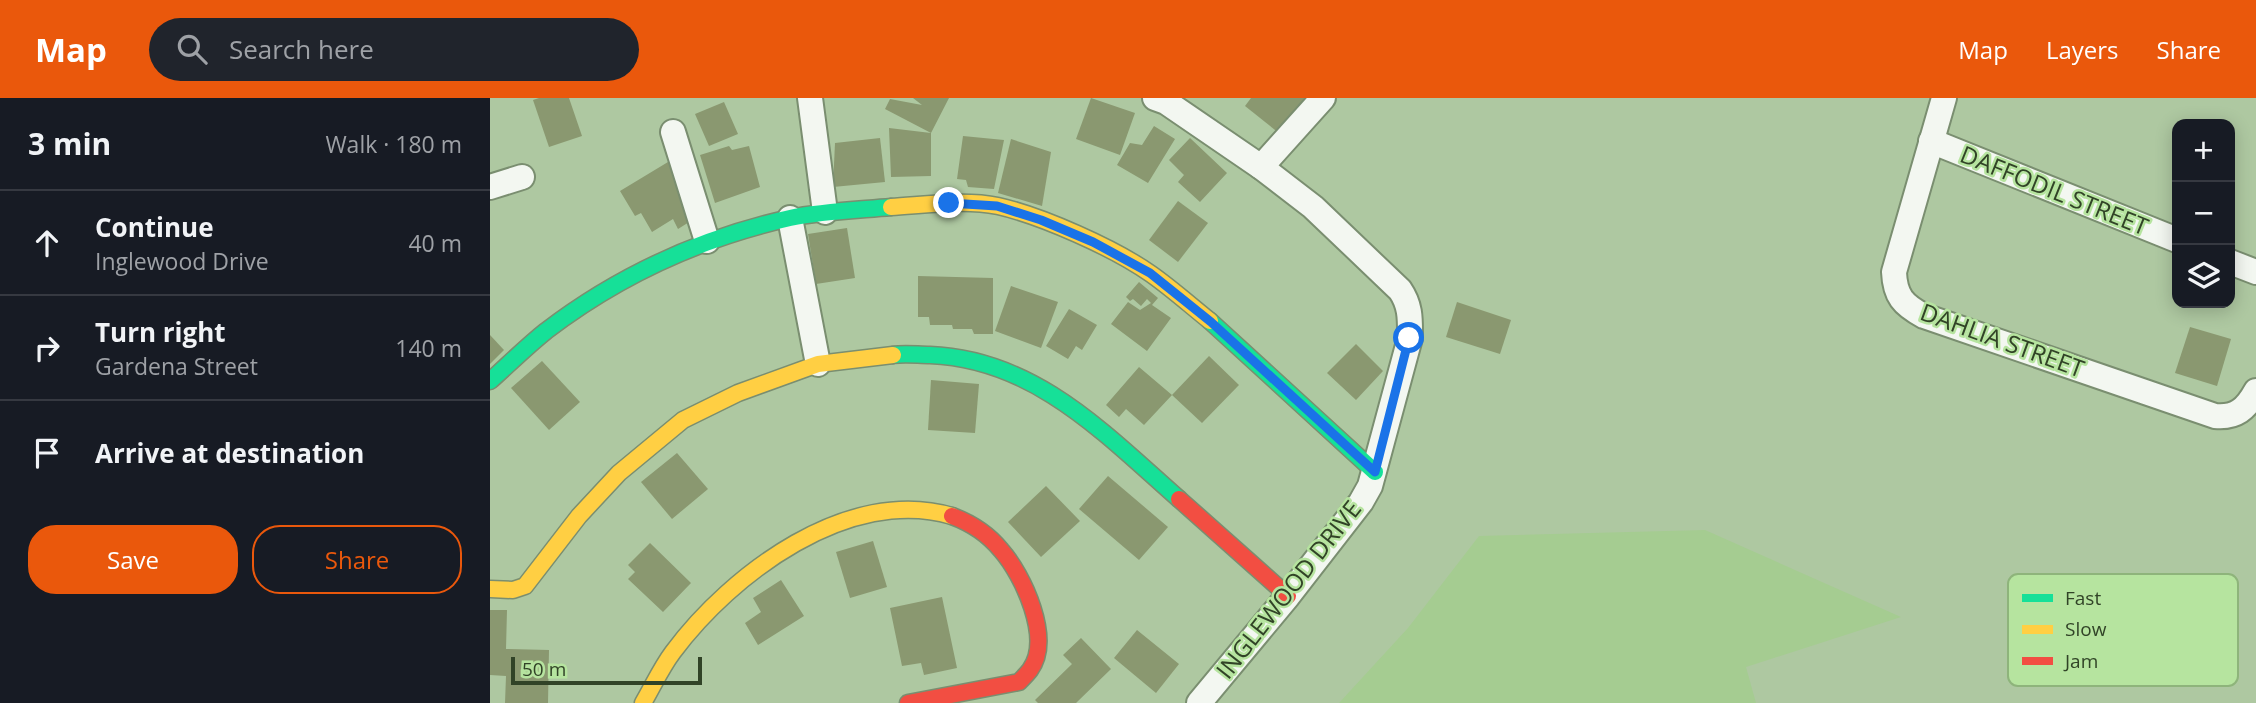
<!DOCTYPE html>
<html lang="en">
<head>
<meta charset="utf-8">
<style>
	:root { --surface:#171b24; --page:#20242c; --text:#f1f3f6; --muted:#9ea1a6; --line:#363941; --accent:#ea580c }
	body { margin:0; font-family:"Open Sans",sans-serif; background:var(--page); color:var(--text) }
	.controls { position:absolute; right:21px; top:21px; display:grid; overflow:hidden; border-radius:14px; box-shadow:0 4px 18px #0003 }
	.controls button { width:63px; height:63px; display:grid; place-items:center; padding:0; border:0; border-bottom:2px solid var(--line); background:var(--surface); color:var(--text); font:35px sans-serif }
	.scale { position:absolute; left:21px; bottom:18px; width:191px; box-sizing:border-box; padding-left:7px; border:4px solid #314327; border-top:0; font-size:19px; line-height:24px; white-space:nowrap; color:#314327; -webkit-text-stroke:5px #b6e49f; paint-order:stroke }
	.stop { position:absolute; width:21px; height:21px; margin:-16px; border:5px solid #1a73e8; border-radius:50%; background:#fff }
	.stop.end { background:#1a73e8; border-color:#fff; box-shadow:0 2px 7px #0008 }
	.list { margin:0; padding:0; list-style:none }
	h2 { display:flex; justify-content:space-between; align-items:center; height:91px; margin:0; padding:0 28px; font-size:30px }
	h2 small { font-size:23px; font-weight:400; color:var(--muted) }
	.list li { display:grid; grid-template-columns:46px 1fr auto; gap:21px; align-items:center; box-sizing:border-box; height:105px; padding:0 28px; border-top:2px solid var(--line) }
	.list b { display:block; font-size:26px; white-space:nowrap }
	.list p { margin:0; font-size:23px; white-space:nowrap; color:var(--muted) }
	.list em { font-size:23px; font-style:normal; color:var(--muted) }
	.actions { display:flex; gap:14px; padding:21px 28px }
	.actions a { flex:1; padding:16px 0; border:2px solid var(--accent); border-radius:28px; text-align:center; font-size:24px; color:var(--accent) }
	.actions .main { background:var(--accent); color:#fff }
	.icon { flex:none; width:38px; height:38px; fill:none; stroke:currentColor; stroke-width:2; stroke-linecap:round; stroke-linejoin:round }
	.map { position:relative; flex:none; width:1766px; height:605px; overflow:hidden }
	header { display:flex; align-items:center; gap:42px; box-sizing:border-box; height:98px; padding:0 35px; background:var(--accent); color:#fff }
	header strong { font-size:33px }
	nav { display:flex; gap:38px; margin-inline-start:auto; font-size:24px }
	.search { width:490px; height:63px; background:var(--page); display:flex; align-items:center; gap:18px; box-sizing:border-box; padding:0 24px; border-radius:38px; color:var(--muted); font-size:26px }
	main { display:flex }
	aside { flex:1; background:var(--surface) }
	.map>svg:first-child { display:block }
	.built { fill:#a5cc91 }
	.building { fill:#8a9870 }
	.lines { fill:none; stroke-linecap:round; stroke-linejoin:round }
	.street-casing { stroke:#7a8e70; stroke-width:28 }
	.fast-casing { stroke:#7a8e70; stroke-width:19 }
	.slow-casing { stroke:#7a8e70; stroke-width:19 }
	.jam-casing { stroke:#7a8e70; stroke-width:19 }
	.street { stroke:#f3f7f1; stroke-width:24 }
	.fast { stroke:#16e098; stroke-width:16 }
	.slow { stroke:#ffcf43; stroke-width:16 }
	.jam { stroke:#f24e42; stroke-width:16 }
	.route { stroke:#1a73e8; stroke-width:9 }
	.labels { text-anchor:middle; stroke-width:5; stroke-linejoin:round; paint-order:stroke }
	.street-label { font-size:24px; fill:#314327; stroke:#b6e49f }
	.key { fill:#b6e49f; stroke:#8eb47b; stroke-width:2 }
	.key-label { font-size:19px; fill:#314327 }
</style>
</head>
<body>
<header>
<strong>Map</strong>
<div class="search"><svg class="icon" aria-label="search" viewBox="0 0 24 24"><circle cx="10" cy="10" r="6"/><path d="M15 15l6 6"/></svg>Search here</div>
<nav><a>Map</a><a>Layers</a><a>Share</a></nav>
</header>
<main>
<aside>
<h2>3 min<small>Walk · 180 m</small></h2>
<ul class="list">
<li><svg class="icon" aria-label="ahead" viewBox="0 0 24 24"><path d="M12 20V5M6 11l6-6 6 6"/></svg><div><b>Continue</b><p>Inglewood Drive</p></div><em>40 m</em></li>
<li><svg class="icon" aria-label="right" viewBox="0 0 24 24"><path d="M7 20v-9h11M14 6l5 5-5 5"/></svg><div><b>Turn right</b><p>Gardena Street</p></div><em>140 m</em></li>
<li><svg class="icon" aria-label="arrive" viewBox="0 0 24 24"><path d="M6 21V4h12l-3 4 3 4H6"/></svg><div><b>Arrive at destination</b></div></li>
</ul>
<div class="actions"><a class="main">Save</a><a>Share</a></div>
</aside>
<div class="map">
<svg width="1766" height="605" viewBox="0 0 1766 605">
	<rect width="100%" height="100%" fill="#aec8a1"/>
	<!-- built -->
	<path class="built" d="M 1215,432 L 1411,519 L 1256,569 L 1266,605 L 849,605 L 918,530 L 989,438 Z"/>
	<!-- building -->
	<g class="building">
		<path d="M 49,0 L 79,0 L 92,38 L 59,49 L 43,2 Z"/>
		<path d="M 423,0 L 459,0 L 441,35 L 441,78 L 401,79 L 399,30 L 441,35 L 395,11 L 400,1 L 432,7 Z"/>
		<path d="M 601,0 L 645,15 L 630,57 L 586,41 Z"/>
		<path d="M 761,0 L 819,0 L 790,36 L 755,8 Z"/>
		<path d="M 234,4 L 248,36 L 219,48 L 205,16 Z"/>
		<path d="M 664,28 L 685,41 L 658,85 L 627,67 L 640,45 L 652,47 Z"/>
		<path d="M 473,38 L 514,42 L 504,91 L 478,89 L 476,82 L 467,81 Z"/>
		<path d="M 390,40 L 395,84 L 343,89 L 345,45 Z"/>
		<path d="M 700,40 L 737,75 L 710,104 L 688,84 L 694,77 L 679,62 Z"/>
		<path d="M 521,41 L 561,54 L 552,108 L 508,95 Z"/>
		<path d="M 239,48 L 242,52 L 259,48 L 270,89 L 225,105 L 210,57 Z"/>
		<path d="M 178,64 L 196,94 L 189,98 L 204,121 L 188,131 L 183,121 L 162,134 L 151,115 L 145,118 L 130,93 Z"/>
		<path d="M 688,103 L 718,125 L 688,164 L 659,142 Z"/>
		<path d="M 357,130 L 365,180 L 326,186 L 318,136 Z"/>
		<path d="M 428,178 L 503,180 L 503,236 L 484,236 L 482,231 L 463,231 L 462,227 L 440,227 L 439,219 L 428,219 Z"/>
		<path d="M 649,184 L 668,200 L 662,207 L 681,220 L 657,253 L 621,226 L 638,204 L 650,212 L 661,205 L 657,201 L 651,208 L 643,201 L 640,203 L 636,199 Z"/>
		<path d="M 521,188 L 568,204 L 551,250 L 505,233 Z"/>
		<path d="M 967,204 L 1021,222 L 1010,256 L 956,239 Z"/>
		<path d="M 579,211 L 607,227 L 592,252 L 586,248 L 578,261 L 556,248 Z"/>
		<path d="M 1700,229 L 1741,241 L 1727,288 L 1685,275 Z"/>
		<path d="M 0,237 L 14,252 L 0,266 Z"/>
		<path d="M 866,246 L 893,273 L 866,302 L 837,275 Z"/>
		<path d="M 719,258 L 749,287 L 712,325 L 682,297 Z"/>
		<path d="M 52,263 L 90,304 L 59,332 L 21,290 Z"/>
		<path d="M 649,269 L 682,297 L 654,327 L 636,311 L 629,319 L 616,307 Z"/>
		<path d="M 441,282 L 489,286 L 485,335 L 438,332 Z"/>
		<path d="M 187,355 L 218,391 L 182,421 L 151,384 Z"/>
		<path d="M 618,378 L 678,429 L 649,462 L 589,411 Z"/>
		<path d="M 556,388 L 590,423 L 551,459 L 518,424 Z"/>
		<path d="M 383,443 L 397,489 L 360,500 L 346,454 Z"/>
		<path d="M 160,445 L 201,485 L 173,514 L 138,481 L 145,474 L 138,467 Z"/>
		<path d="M 291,482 L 314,518 L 268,547 L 255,525 L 271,514 L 263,500 Z"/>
		<path d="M 452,499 L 467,570 L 434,577 L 431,565 L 412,568 L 400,510 Z"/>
		<path d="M 0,512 L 17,512 L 16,551 L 59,552 L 58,605 L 15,605 L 16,578 L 0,577 Z"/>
		<path d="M 647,532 L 689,566 L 666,595 L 624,560 Z"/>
		<path d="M 591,540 L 621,571 L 586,605 L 548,605 L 545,602 L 582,566 L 573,557 Z"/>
	</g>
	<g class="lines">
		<defs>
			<g id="street">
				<path d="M 320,0 L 335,114"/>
				<path d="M 665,0 L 676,4 L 771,69 L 823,109 L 910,192 C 921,208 920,222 920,240 L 880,388 L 871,404 L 798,498 L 709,605"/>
				<path d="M 1454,0 L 1404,174 C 1405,198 1413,207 1434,218 L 1725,318 C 1746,320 1756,311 1766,293"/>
				<path d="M 183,34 L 217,143"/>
				<path d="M 1441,43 L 1687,142"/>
				<path d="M 771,69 L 833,0"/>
				<path d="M 0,89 L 32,79"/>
				<path d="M 300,120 L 328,266"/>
				<path d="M 1740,164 L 1766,174"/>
			</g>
			<g id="fast">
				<path d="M 720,223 L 885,374"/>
				<path d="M 403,257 C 415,255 428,257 440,257 C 545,261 615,336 689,401"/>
				<path d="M 0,283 C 18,267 36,249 56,233 C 128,178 211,140 300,120 C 333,113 367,112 401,109"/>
			</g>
			<g id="slow">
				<path d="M 401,109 C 435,107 474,101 508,108 C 552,118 624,150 661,176 C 681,190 700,207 720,223"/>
				<path d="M 0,491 L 23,492 L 35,488 L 89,418 L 129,375 L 193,322 L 248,295 L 328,266 L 403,257"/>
				<path d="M 153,605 C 163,588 171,570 183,554 C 241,476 359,387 462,418"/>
			</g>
			<g id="jam">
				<path d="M 689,401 L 798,498"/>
				<path d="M 418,605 L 529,584 C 533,580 537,576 540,572 C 563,541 533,477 511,452 C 498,436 481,425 462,418"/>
			</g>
		</defs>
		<!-- street casing -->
		<use href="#street" class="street-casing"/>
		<!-- fast casing -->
		<use href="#fast" class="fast-casing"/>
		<!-- slow casing -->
		<use href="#slow" class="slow-casing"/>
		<!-- jam casing -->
		<use href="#jam" class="jam-casing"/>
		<!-- street -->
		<use href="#street" class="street"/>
		<!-- fast -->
		<use href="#fast" class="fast"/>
		<!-- slow -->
		<use href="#slow" class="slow"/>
		<!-- jam -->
		<use href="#jam" class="jam"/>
	</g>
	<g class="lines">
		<!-- route -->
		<path class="route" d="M 459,105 L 507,108 L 551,122 L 603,144 L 660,175 L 721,224 L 885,374 L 919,240"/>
	</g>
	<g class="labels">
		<!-- street labels -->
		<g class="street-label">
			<text transform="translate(1564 93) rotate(22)" y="8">DAFFODIL STREET</text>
			<text transform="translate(1512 243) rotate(20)" y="8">DAHLIA STREET</text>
			<text transform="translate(799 492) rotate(-52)" y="8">INGLEWOOD DRIVE</text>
		</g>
	</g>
	<!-- legend -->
	<rect x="1518" y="476" width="230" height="112" rx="10" class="key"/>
	<rect x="1532" y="496" width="31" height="8" fill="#16e098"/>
	<rect x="1532" y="527" width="31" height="9" fill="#ffcf43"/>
	<rect x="1532" y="559" width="31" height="8" fill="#f24e42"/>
	<g class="key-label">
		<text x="1575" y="507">Fast</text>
		<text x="1575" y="538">Slow</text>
		<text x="1575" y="570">Jam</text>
	</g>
</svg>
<div class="controls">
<button>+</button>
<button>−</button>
<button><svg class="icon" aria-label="layers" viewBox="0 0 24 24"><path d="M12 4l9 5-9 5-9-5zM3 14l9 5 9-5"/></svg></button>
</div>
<div class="scale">50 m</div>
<div class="stop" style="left:919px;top:240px"></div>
<div class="stop end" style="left:459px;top:105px"></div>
</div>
</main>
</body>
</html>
